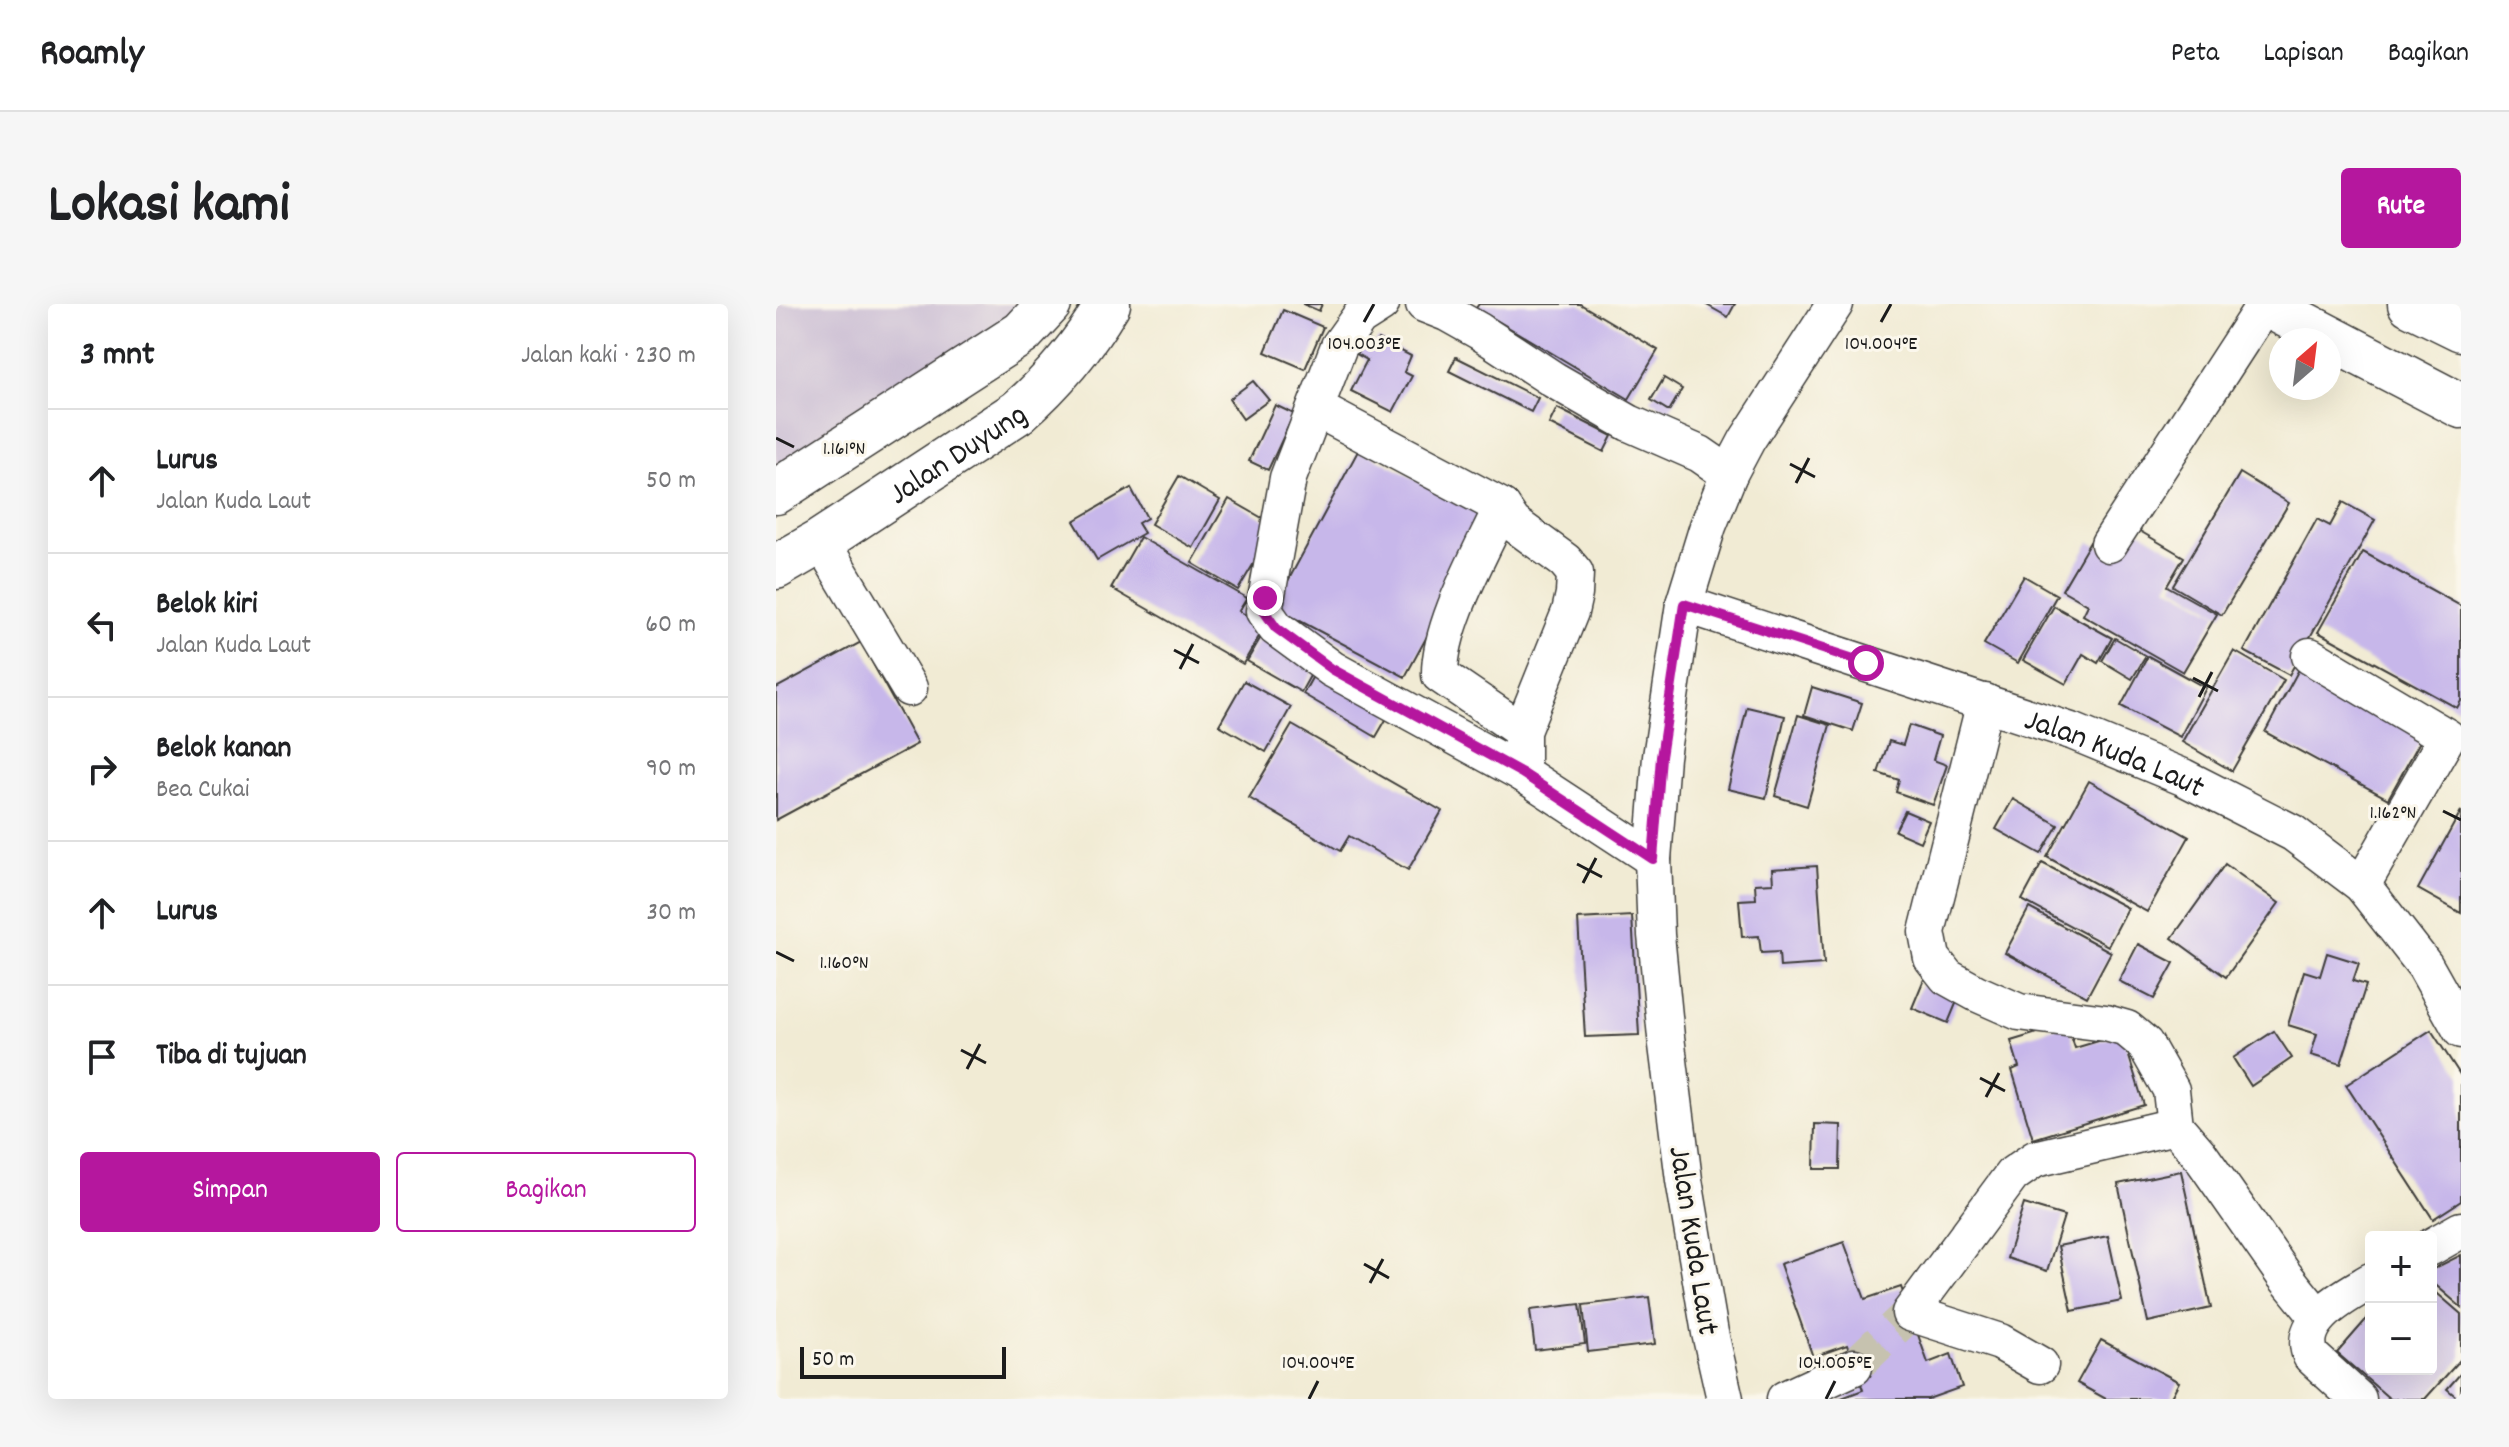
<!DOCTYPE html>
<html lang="id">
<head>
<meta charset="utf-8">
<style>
	:root { --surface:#fff; --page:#f6f6f6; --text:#202124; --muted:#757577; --line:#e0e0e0; --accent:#b5179e }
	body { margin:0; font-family:Dekko,sans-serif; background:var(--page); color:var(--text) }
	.controls { position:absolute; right:24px; bottom:24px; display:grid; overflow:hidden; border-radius:8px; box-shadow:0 8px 32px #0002 }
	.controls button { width:72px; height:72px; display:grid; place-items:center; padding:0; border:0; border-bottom:2px solid var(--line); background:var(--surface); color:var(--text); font:40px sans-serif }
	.compass { position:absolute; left:1493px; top:24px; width:72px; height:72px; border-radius:50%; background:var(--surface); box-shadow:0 8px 32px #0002; rotate:28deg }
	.scale { position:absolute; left:24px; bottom:20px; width:206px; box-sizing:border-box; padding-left:8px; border:4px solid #1c1c1c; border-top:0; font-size:22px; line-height:28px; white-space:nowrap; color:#1c1c1c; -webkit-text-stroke:6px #fbf7ec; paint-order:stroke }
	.stop { position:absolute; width:24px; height:24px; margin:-18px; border:6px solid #b5179e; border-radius:50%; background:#fff }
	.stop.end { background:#b5179e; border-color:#fff; box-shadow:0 2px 8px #0008 }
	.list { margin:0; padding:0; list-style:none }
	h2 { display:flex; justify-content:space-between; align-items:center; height:104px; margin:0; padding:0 32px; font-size:34px }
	h2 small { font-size:26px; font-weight:400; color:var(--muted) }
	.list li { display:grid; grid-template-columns:52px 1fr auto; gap:24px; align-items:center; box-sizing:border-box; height:144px; padding:0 32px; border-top:2px solid var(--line) }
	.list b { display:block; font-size:30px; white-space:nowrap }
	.list p { margin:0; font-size:26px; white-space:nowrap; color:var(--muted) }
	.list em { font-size:26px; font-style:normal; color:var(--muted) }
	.actions { display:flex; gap:16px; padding:24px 32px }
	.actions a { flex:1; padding:18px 0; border:2px solid var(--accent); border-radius:8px; text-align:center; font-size:28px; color:var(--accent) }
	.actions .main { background:var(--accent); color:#fff }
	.icon { flex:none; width:44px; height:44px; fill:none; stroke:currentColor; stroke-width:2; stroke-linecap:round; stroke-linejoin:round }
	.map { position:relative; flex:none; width:1685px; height:1095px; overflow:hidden; border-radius:8px }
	header { display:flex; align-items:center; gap:48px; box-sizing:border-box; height:112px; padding:0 40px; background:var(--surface); border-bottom:2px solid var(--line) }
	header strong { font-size:38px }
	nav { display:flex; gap:44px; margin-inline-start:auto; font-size:28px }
	.intro { display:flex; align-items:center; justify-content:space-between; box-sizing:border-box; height:192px; padding:0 48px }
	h1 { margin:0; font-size:56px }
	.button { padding:20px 36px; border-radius:8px; background:var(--accent); color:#fff; font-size:28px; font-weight:700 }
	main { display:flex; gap:48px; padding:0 48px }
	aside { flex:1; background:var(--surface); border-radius:8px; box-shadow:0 8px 32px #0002 }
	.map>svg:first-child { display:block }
	.industrial { fill:#ccbfd4 }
	.building { fill:#c7b7ea }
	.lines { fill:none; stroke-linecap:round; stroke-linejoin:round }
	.minor-tunnel { stroke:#c6c2af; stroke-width:36; stroke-dasharray:36 18; stroke-linecap:butt }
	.minor-casing { stroke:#3c3b38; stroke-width:39 }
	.major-casing { stroke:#3c3b38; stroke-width:47 }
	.highway-casing { stroke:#3c3b38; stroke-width:47 }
	.minor { stroke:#fff; stroke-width:36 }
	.major { stroke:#fff; stroke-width:44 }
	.highway { stroke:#fff; stroke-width:44 }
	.route { stroke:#b5179e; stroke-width:10 }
	.ticks { fill:none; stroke:#1c1c1c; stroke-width:3 }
	.labels { text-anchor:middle; stroke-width:6; stroke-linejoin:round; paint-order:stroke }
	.street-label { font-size:32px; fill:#1c1c1c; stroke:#fbf7ec }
	.ticks-label { font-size:20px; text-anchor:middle; fill:#1c1c1c; stroke:#fbf7ec; stroke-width:6; stroke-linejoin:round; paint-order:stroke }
</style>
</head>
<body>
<header>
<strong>Roamly</strong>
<nav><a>Peta</a><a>Lapisan</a><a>Bagikan</a></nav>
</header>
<div class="intro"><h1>Lokasi kami</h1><a class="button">Rute</a></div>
<main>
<aside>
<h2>3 mnt<small>Jalan kaki · 230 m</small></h2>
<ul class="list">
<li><svg class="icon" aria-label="ahead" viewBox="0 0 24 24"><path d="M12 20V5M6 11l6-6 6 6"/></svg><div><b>Lurus</b><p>Jalan Kuda Laut</p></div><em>50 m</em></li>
<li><svg class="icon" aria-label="left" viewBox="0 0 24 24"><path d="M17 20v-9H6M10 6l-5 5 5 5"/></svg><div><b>Belok kiri</b><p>Jalan Kuda Laut</p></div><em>60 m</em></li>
<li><svg class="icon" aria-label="right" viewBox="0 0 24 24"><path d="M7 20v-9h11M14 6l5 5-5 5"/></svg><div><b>Belok kanan</b><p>Bea Cukai</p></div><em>90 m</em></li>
<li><svg class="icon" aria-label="ahead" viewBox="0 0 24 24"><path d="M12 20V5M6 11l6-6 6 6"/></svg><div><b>Lurus</b></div><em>30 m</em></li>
<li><svg class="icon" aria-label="arrive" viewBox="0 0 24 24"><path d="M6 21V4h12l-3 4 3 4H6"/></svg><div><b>Tiba di tujuan</b></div></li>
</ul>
<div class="actions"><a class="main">Simpan</a><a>Bagikan</a></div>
</aside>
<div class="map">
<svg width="1685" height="1095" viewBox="0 0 1685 1095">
	<rect width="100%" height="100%" fill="#fbf7ec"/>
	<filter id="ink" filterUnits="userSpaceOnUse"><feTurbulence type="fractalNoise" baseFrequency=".0125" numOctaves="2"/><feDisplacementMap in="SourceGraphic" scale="16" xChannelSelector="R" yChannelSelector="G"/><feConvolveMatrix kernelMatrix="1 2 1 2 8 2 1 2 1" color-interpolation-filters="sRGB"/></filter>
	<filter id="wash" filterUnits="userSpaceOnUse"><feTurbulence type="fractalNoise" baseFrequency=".006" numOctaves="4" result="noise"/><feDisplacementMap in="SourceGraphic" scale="32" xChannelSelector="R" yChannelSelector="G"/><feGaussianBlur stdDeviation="1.8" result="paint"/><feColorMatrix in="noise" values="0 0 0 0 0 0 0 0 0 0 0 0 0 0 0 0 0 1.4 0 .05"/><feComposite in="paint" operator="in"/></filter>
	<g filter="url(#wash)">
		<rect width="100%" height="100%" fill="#f1ebd4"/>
		<!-- industrial -->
		<path class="industrial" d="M 0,0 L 292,0 L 276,33 L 0,204 Z"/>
		<g id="blocks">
			<!-- building -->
			<g class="building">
				<path d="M 527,0 L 546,0 L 543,7 Z"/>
				<path d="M 703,0 L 804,0 L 882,46 L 853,95 L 700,4 Z"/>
				<path d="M 929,0 L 959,0 L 952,13 Z"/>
				<path d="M 507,6 L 547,23 L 529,65 L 489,48 Z"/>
				<path d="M 583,32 L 599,40 L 602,35 L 635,52 L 628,68 L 636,72 L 617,108 L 575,87 L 591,56 L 575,47 Z"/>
				<path d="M 680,53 L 762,94 L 755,108 L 673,67 Z"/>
				<path d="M 888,74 L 906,85 L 893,107 L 875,96 Z"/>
				<path d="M 477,77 L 493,96 L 467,115 L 453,95 Z"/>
				<path d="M 499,101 L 518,110 L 492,166 L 473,157 Z"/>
				<path d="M 781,104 L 836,132 L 828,148 L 773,120 Z"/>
				<path d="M 583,145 L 714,216 L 629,373 L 498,303 Z"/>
				<path d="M 1464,169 L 1513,199 L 1446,311 L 1397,282 Z"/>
				<path d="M 403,172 L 444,196 L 417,244 L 375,220 Z"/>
				<path d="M 355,184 L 371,214 L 362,219 L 368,229 L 321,256 L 298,217 Z"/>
				<path d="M 453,195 L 500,222 L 462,286 L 416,259 Z"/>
				<path d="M 1567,198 L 1599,216 L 1513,371 L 1468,347 L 1541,215 L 1554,222 Z"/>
				<path d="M 1357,223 L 1408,253 L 1391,282 L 1441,310 L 1407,368 L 1307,311 L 1312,301 L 1286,286 L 1314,238 L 1340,252 Z"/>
				<path d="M 364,233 L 471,294 L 463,307 L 489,322 L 467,360 L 335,284 Z"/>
				<path d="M 1587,248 L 1685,302 L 1685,397 L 1681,404 L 1542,328 Z"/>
				<path d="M 1248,272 L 1281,291 L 1242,359 L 1208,340 Z"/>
				<path d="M 1278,302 L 1336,334 L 1322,359 L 1307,350 L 1290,380 L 1247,356 Z"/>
				<path d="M 485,333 L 539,363 L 525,388 L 471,357 Z"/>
				<path d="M 1339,334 L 1370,352 L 1356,375 L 1326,357 Z"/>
				<path d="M 85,338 L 141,440 L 0,516 L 0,384 Z"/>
				<path d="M 1458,347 L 1508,376 L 1456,467 L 1406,438 Z"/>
				<path d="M 1372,352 L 1430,384 L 1404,433 L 1345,402 Z"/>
				<path d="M 1528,356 L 1652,423 L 1612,495 L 1489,428 Z"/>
				<path d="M 541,365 L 615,407 L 600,433 L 527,390 Z"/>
				<path d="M 468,377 L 515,403 L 490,448 L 443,421 Z"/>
				<path d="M 1036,383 L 1086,399 L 1077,427 L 1028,411 Z"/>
				<path d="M 971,403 L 1009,412 L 990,494 L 952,485 Z"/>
				<path d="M 1022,411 L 1054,421 L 1031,502 L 999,492 Z"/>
				<path d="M 516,421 L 666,507 L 632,566 L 573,532 L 564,547 L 473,494 Z"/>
				<path d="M 1133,421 L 1164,432 L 1157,456 L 1171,461 L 1157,501 L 1120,488 L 1123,476 L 1102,469 L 1113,437 L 1127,441 Z"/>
				<path d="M 1313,477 L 1413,533 L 1371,608 L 1271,553 Z"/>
				<path d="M 1237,495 L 1282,521 L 1265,550 L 1220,525 Z"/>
				<path d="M 1129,507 L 1153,517 L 1144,538 L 1119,527 Z"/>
				<path d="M 1685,507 L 1685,609 L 1642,585 Z"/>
				<path d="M 1266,559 L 1352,604 L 1332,642 L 1246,596 Z"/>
				<path d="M 1449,560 L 1503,599 L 1450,673 L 1396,634 Z"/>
				<path d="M 1041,562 L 1048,660 L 1004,663 L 1003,648 L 985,649 L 983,632 L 966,633 L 963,596 L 980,595 L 979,580 L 997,579 L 996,565 Z"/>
				<path d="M 1253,604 L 1335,648 L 1311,693 L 1229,649 Z"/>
				<path d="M 856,612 L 863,731 L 809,733 L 802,615 Z"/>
				<path d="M 1362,640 L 1398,659 L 1378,695 L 1343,677 Z"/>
				<path d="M 1551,649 L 1583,659 L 1577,677 L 1590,681 L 1565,760 L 1535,751 L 1541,730 L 1512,721 L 1528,667 L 1544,672 Z"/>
				<path d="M 1148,675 L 1184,690 L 1172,719 L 1136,704 Z"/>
				<path d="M 1291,720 L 1299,744 L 1346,730 L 1368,801 L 1257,835 L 1236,766 L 1243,763 L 1235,737 Z"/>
				<path d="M 1655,726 L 1685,772 L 1685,897 L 1657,915 L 1570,781 Z"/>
				<path d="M 1498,727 L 1516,754 L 1475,782 L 1457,754 Z"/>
				<path d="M 1039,820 L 1065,821 L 1064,865 L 1038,865 Z"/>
				<path d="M 1405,867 L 1435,1004 L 1372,1018 L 1342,880 Z"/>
				<path d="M 1248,900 L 1288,912 L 1271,967 L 1231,954 Z"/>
				<path d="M 1332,932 L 1346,997 L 1296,1007 L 1282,942 Z"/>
				<path d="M 1068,938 L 1089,995 L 1125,983 L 1152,1059 L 1175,1050 L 1186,1083 L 1152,1095 L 1063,1095 L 1087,1086 L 1071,1041 L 1037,1053 L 1004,960 Z"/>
				<path d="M 1685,951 L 1685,1003 L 1655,977 L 1655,966 Z"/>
				<path d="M 1655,984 L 1685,1010 L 1685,1055 L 1649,1095 L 1614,1095 L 1561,1049 L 1595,1010 L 1595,1065 L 1655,1065 Z"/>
				<path d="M 873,993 L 879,1040 L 812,1048 L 807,1001 Z"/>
				<path d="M 804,1000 L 809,1040 L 759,1046 L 754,1006 Z"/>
				<path d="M 1325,1036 L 1403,1078 L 1394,1095 L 1330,1095 L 1301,1079 Z"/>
				<path d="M 1685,1069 L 1685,1095 L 1683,1095 L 1671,1085 Z"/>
			</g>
		</g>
	</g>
	<g filter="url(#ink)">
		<use href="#blocks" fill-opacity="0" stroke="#3c3b38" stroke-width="2"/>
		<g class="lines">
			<!-- minor-tunnel -->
			<path class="minor-tunnel" d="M 1078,1063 L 1134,1009"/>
			<defs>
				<g id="minor">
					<path d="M 605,0 L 583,14 L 563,42 L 512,174 L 488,307 L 500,324 L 556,365 L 746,469 L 877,555"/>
					<path d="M 648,0 L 671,9 L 703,27 L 778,76 L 853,119 L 924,150 L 953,170"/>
					<path d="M 541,105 L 726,203 L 737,219 L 789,257 L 799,269 L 798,290 L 794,308 L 746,427 L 746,469"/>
					<path d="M 726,203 C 705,249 663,321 664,371 L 746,427"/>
					<path d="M 45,237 L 133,384"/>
					<path d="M 1333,240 L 1489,0"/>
					<path id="s1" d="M 908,300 L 1298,428 L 1407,473 L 1517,529 L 1586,581 L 1649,662 L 1685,726"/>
					<path d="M 1534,352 L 1671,433 L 1586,581"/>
					<path d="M 1209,398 L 1151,628 L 1156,654 L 1171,673 L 1200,689 L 1243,708 L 1330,719 L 1351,725 L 1369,740 L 1395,786 L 1399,822 L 1424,851 L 1508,971 L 1542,1013"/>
					<path d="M 1655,943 L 1685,926"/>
					<path d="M 1264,1061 L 1224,1038 L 1134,1009 L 1236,871 L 1259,855 L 1399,822"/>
					<path d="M 949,1095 L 934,1029 L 908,876 L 890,733 L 880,631 L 877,555 L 885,453 L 908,300 L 932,222 L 953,170 L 971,136 L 1059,0"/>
					<path d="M 1009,1095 L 1078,1063"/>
					<path d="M 1582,1095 L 1535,1052 C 1520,1016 1570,992 1595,977"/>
				</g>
				<g id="major">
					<path d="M 1489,0 L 1685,102"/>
					<path d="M 1634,0 L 1685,25"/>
				</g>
				<g id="highway">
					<path d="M 0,188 L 246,29 L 273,0"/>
					<path id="s2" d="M 0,263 L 45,237 L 242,108 C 279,76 307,42 332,0"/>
				</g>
			</defs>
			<!-- minor casing -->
			<use href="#minor" class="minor-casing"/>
			<!-- major casing -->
			<use href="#major" class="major-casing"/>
			<!-- highway casing -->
			<use href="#highway" class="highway-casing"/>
			<!-- minor -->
			<use href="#minor" class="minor"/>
			<!-- major -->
			<use href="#major" class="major"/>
			<!-- highway -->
			<use href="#highway" class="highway"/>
		</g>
	</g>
	<g class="lines" filter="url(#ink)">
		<!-- route -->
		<path class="route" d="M 489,294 L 488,307 L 500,324 L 556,365 L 746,469 L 877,555 L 885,453 L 908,300 L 1090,359"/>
	</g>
	<!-- ticks -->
	<path class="ticks" d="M 588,18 L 598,0M 1105,18 L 1115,0M 0,134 L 18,143M 1014,160 L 1039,173M 1020,179 L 1033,154M 398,346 L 423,359M 404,365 L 417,340M 1417,374 L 1442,387M 1423,393 L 1436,368M 1667,507 L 1685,516M 801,560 L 826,573M 807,579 L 820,554M 0,648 L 18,657M 185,746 L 210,759M 191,765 L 204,740M 1204,774 L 1229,787M 1210,793 L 1223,769M 588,960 L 613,974M 594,979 L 607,955M 533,1095 L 542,1077M 1050,1095 L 1059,1077"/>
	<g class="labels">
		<!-- street labels -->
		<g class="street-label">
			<text dy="11" stroke="none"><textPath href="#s2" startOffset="214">Jalan Duyung</textPath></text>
			<text dy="11" stroke="none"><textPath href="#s1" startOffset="456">Jalan Kuda Laut</textPath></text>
			<text transform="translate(920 936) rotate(81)" y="11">Jalan Kuda Laut</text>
		</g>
	</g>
	<g class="ticks-label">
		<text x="588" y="45">104.003°E</text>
		<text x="1105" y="45">104.004°E</text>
		<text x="68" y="150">1.161°N</text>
		<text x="1617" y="514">1.162°N</text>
		<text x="68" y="664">1.160°N</text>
		<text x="542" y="1064">104.004°E</text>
		<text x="1059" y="1064">104.005°E</text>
	</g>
</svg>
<div class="controls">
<button>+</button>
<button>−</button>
</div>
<svg class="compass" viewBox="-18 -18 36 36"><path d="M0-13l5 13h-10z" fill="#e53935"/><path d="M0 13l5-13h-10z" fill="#757577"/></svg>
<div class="scale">50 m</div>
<div class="stop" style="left:1090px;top:359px"></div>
<div class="stop end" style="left:489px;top:294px"></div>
</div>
</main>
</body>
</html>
